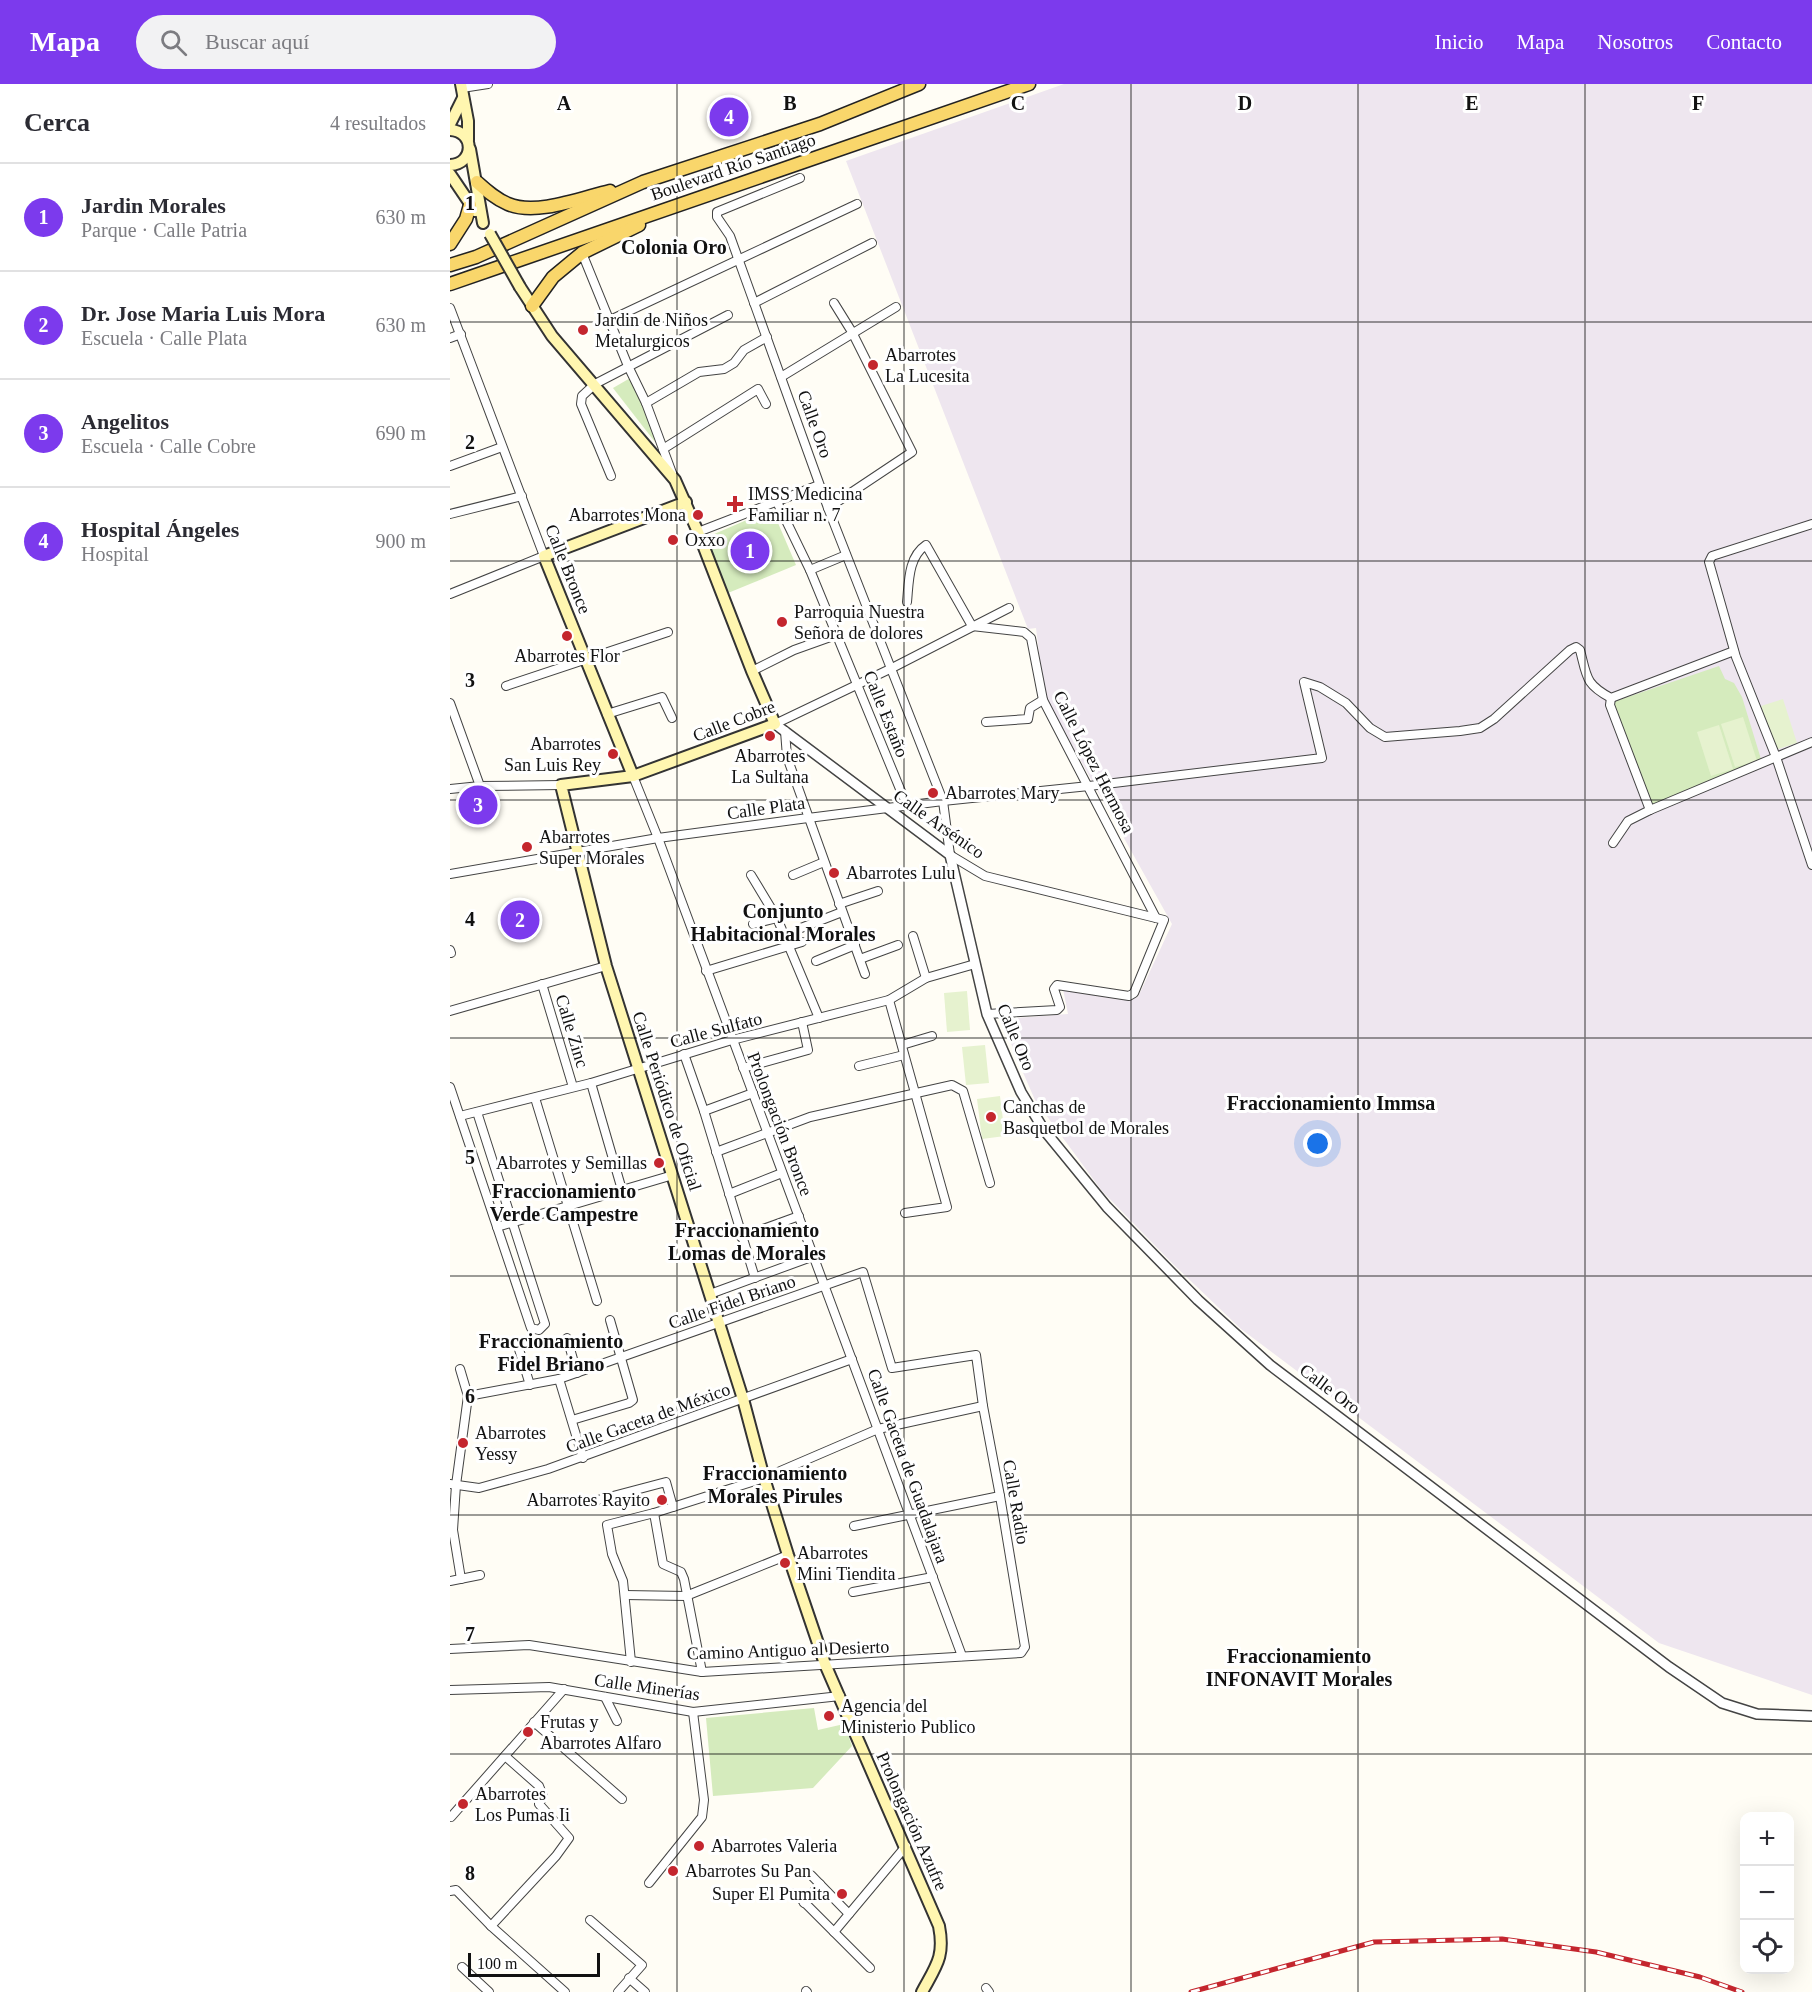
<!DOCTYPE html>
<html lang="es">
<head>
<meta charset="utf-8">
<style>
	:root { --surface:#fff; --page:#f2f2f3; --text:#2b2b33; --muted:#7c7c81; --line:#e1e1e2; --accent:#7c3aed }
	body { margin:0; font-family:Georgia,serif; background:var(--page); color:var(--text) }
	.controls { position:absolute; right:18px; bottom:18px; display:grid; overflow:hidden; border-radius:12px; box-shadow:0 6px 24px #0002 }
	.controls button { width:54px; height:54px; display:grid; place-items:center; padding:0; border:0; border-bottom:2px solid var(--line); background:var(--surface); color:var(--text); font:30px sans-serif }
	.scale { position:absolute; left:18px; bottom:15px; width:132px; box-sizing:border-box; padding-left:6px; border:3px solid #111; border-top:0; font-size:16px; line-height:21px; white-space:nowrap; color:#111; -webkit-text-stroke:4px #fff; paint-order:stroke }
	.you { position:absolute; left:868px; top:1060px; width:21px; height:21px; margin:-15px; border:4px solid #fff; border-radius:50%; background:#1a73e8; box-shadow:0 0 0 9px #1a73e833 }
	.badge { display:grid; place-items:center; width:39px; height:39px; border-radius:50%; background:var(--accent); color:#fff; font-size:20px; font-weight:700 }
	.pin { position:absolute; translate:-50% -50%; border:3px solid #fff; box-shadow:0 2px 6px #0006 }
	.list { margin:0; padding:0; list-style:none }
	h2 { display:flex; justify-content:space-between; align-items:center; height:78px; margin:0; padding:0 24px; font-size:26px }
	h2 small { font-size:20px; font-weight:400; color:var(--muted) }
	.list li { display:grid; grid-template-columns:39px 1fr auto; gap:18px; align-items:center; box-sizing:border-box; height:108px; padding:0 24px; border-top:2px solid var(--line) }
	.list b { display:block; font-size:22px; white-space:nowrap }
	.list p { margin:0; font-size:20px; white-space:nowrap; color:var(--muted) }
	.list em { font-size:20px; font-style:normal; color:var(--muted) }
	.icon { flex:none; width:33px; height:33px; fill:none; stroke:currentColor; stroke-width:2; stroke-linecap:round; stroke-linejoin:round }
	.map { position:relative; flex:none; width:1362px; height:1908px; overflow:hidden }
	header { display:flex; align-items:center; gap:36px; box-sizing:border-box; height:84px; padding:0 30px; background:var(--accent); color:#fff }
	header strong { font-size:28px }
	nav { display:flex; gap:33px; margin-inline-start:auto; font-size:21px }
	.search { width:420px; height:54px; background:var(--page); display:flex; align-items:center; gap:15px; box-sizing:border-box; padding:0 21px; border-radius:33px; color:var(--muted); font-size:22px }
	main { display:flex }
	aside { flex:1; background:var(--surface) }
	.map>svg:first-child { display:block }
	.industrial { fill:#eee6ef }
	.green { fill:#d5ebbd }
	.pitch { fill:#e6f2cf }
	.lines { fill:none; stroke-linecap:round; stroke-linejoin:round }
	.minor-casing { stroke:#444; stroke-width:10 }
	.tertiary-casing { stroke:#444; stroke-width:12 }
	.secondary-casing { stroke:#333; stroke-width:14 }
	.primary-casing { stroke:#222; stroke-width:15 }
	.minor { stroke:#fff; stroke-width:8 }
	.tertiary { stroke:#fff; stroke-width:9 }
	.secondary { stroke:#fff6b0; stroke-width:10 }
	.primary { stroke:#f9d66b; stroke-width:12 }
	.rail-casing { stroke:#c4262e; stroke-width:5 }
	.rail { stroke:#fff; stroke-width:3; stroke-dasharray:9; stroke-linecap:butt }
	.secondary-bridge-casing { stroke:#333; stroke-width:14; stroke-linecap:butt }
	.secondary-bridge { stroke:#fff6b0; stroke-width:10 }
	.grid { fill:none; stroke:#111; stroke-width:1.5; stroke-opacity:0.55 }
	.poi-dot { fill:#c4262e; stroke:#fff; stroke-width:2 }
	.labels { text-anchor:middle; stroke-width:6; stroke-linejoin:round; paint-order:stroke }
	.street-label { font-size:18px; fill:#111; stroke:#fff }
	.poi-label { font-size:18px; fill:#111; stroke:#fff; text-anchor:start }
	.neighbourhood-label { font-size:20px; font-weight:bold; fill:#111; stroke:#fff }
	.grid-label { font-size:20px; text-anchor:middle; font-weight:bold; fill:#111; stroke:#fff; stroke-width:6; stroke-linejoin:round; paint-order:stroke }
</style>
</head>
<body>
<header>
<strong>Mapa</strong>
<div class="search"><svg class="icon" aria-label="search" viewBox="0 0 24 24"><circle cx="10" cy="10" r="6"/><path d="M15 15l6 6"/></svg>Buscar aquí</div>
<nav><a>Inicio</a><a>Mapa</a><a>Nosotros</a><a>Contacto</a></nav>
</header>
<main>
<aside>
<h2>Cerca<small>4 resultados</small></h2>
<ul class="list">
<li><span class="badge">1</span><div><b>Jardin Morales</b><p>Parque · Calle Patria</p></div><em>630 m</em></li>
<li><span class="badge">2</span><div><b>Dr. Jose Maria Luis Mora</b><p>Escuela · Calle Plata</p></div><em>630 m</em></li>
<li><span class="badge">3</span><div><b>Angelitos</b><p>Escuela · Calle Cobre</p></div><em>690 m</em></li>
<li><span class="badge">4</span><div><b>Hospital Ángeles</b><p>Hospital</p></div><em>900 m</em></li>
</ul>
</aside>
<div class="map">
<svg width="1362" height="1908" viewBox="0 0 1362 1908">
	<rect width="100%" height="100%" fill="#fffdf5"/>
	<!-- industrial -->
	<path class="industrial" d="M 614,0 L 1362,0 L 1362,1611 L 1209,1559 L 791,1245 L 723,1180 L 652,1107 L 585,1016 L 564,968 L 553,935 L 618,930 L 613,905 L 679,916 L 688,913 L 722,840 L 594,611 L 586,544 L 578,545 L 396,77 Z"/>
	<!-- green -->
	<g class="green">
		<path d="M 182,293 L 195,320 L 205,358 L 163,304 Z"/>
		<path d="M 322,425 L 346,481 L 278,509 L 255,454 Z"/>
		<path d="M 1269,582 L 1275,595 L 1284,599 L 1292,613 L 1311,675 L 1201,721 L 1163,618 Z"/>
		<path d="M 364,1624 L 368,1646 L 394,1640 L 402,1662 L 363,1704 L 263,1712 L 256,1634 Z"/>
	</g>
	<!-- pitch -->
	<g class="pitch">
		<path d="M 1333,615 L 1347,659 L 1325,666 L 1311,622 Z"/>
		<path d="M 1293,633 L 1307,677 L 1285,683 L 1271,640 Z"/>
		<path d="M 1269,641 L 1283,685 L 1261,692 L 1247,648 Z"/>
		<path d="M 517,907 L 520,946 L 497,948 L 494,909 Z"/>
		<path d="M 535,961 L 539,999 L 516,1001 L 512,963 Z"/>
		<path d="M 550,1012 L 555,1052 L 532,1055 L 527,1015 Z"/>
	</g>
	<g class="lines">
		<defs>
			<g id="minor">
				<path d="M 12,4 L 38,0"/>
				<path d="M 350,94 L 267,128 L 267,133 L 280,152 L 378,424 L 493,717 L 500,771 L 535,792 L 714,836 L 684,909 L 679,912 L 607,901 L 604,905 L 610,923 L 607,926 L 537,930"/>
				<path d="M 132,169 L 178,282 L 196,319 L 222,389"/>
				<path d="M 304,219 L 422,159"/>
				<path d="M 0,224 L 94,472 L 0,510"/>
				<path d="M 160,236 L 407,120"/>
				<path d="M 0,254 L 11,250"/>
				<path d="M 331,293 L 446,223"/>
				<path d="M 196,319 L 249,288 L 274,285 L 284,279 L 294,266 L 317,253"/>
				<path d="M 213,365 L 308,305 L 316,320"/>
				<path d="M 0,382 L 52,363"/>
				<path d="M 161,392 L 131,320 L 132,312 L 145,300 L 278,231"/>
				<path d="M 327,418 L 360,486 L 457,722"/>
				<path d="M 378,424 L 462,368 L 402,248 L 384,219"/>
				<path d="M 0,430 L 72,412"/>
				<path d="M 1362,440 L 1262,472 L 1259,478 L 1286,573 L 1326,673 L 1362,781"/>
				<path d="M 248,448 L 369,401"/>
				<path d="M 360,486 L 396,471"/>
				<path d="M 457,518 C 459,498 458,473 476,461 L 522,542 L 574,548 L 581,554 L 593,616 L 706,834"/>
				<path d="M 302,587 L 344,566 L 386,551"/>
				<path d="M 56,602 L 218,548"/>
				<path d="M 1161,614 L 1160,621 L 1200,726"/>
				<path d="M 0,619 L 30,702"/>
				<path d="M 157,630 L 212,613 L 222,634"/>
				<path d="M 536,638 L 578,635 L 580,624 L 593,616"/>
				<path d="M 325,640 L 442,584 L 559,524"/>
				<path d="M 335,647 L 337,673 L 415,890"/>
				<path d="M 183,692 L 208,754 L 512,1572"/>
				<path d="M 0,705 L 30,702 L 111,701"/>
				<path d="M 1163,759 L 1178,737 L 1200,726 L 1362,658"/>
				<path d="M 0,790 L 208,754 L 358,734 L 493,717 L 639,702 L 872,674 L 854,598 L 870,603 L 896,619 L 920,644 L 935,653 L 1010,647 L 1030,644 L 1044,635 L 1120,566 L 1126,563 L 1130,566 C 1137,593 1135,600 1161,614 L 1284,567"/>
				<path d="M 301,791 L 327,834 L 369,934"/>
				<path d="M 343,791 L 374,778"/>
				<path d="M 389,820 L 428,807"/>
				<path d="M 303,840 L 327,834"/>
				<path d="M 351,844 L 392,828"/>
				<path d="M 463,852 L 476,894"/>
				<path d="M 0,866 L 1,869"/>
				<path d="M 410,875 L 448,861"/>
				<path d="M 366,877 L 405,861"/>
				<path d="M 256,887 L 352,858"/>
				<path d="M 92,900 L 123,1003"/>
				<path d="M 439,916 L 497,1123 L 455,1129"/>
				<path d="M 0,927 L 156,882"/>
				<path d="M 452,961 L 482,952"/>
				<path d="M 234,970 L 254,1027 L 305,1194"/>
				<path d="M 409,982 L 454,971"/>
				<path d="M 293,984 L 358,966 L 352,938"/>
				<path d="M 141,999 L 172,1106"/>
				<path d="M 0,1003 L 81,1244 L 89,1246 L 95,1240 L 27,1028"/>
				<path d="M 85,1014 L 147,1217"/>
				<path d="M 254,1027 L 303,1009"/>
				<path d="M 10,1032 L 141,999 L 282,956 L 439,916 L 476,894 L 525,880"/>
				<path d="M 266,1068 L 360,1033 L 502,1001 L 513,1007 L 540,1099"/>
				<path d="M 279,1110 L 332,1089"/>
				<path d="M 47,1143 L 223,1091"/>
				<path d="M 291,1153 L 349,1132"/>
				<path d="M 260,1210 L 364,1172"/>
				<path d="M 117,1254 L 127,1289"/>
				<path d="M 68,1262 L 80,1301"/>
				<path d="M 10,1285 L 18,1312 L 6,1401 L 3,1446 L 11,1495"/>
				<path d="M 109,1295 L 133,1374"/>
				<path d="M 122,1336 L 179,1319 L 183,1316 L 160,1236"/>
				<path d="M 0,1400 L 29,1404 L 98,1385 L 402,1275"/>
				<path d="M 144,1417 L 216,1398 L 223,1423"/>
				<path d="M 204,1429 L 213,1480 L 231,1488 L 234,1495 L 252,1588"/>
				<path d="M 404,1442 L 550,1412"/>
				<path d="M 0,1497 L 30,1491"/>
				<path d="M 403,1508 L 483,1493"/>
				<path d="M 175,1511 L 236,1512 L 338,1471"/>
				<path d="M 0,1565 L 79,1561 L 252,1588 L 571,1569 L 575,1563 L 550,1412 L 533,1322 L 526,1271 L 442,1284 L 413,1188 L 109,1295 L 18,1312"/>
				<path d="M 181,1578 L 173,1497 L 162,1470 L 157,1441 L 204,1429 L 314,1394 L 428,1345 L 533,1322"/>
				<path d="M 0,1606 L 99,1603 L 243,1628 L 390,1612"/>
				<path d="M 155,1613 L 167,1637"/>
				<path d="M 84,1638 L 172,1715"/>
				<path d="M 1,1733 L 114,1605"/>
				<path d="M 361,1791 L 399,1830"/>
				<path d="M 199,1799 L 252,1733 L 254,1716 L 243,1628"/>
				<path d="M 0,1807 L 6,1806 L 41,1842 L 115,1908"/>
				<path d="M 345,1809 L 420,1884"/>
				<path d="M 354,1819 L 370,1800"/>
				<path d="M 140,1836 L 192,1881 L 168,1908"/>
				<path d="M 41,1842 L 106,1772 L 119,1754 L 89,1720 L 93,1712 L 89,1702 L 55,1672"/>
				<path d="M 384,1848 L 456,1762"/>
				<path d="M 12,1883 L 39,1908"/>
				<path d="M 179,1894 L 195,1908"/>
				<path d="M 536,1904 L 539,1908"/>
				<path d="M 356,1907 L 357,1908"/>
			</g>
			<path id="tertiary" d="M 325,640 L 500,771 L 537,930 L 571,1008 L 594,1046 L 657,1123 L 748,1216 L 820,1281 L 1219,1583 L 1272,1619 L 1307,1630 L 1362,1632"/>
			<g id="secondary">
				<path d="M 11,0 L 18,37 L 18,56"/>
				<path d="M 0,40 L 13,14"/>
				<path d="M 0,46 C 25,47 25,80 0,81"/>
				<path d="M 20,65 L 33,139"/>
				<path d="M 0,90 L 25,127"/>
				<path d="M 70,203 L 102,252 L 225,396 L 248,448 L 302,587 L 325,640 L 183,692 L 111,701 L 156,882 L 293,1315 L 314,1394 L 338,1471 L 375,1580 L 489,1842 C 495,1873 486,1882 472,1908"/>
				<path d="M 183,692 L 94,472 L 236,418"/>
			</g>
			<g id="primary">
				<path d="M 27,98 C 37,107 46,115 58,120 C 86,132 131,114 160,107"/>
				<path d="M 0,160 L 16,135 L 20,121"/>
				<path d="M 0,181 L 26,173 L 193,98 L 370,40 L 469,0"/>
				<path d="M 0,200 L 579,0"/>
				<path d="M 82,222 L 103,193 L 132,169 L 189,141"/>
			</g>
		</defs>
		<!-- minor casing -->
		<use href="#minor" class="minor-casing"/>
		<!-- tertiary casing -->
		<use href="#tertiary" class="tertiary-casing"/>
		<!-- secondary casing -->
		<use href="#secondary" class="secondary-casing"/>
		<!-- primary casing -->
		<use href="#primary" class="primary-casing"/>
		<!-- minor -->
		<use href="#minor" class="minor"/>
		<!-- tertiary -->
		<use href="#tertiary" class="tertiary"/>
		<!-- secondary -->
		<use href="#secondary" class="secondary"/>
		<!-- primary -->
		<use href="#primary" class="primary"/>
		<defs>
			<path id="rail" d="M 741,1908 L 924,1858 L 1052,1855 L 1146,1868 L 1250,1893 L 1292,1908"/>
		</defs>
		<!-- rail casing -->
		<use href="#rail" class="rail-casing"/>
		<!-- rail -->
		<use href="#rail" class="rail"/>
		<defs>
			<path id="secondary-bridge" d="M 40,150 L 70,203"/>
		</defs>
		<!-- secondary-bridge casing -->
		<use href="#secondary-bridge" class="secondary-bridge-casing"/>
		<!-- secondary-bridge -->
		<use href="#secondary-bridge" class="secondary-bridge"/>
	</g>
	<!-- grid -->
	<path class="grid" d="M 227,0 L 227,1908M 454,0 L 454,1908M 681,0 L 681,1908M 908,0 L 908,1908M 1135,0 L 1135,1908M 0,238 L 1362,238M 0,477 L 1362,477M 0,716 L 1362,716M 0,954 L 1362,954M 0,1192 L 1362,1192M 0,1431 L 1362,1431M 0,1670 L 1362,1670"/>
	<!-- markers -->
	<g class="poi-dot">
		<circle cx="133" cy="246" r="6"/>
		<circle cx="423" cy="281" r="6"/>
		<path d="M282 411h6v6h6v6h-6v6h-6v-6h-6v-6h6z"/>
		<circle cx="248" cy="431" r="6"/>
		<circle cx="223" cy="456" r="6"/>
		<circle cx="332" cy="538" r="6"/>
		<circle cx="117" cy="552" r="6"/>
		<circle cx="320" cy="652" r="6"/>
		<circle cx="163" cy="670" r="6"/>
		<circle cx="483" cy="709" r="6"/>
		<circle cx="77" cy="763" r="6"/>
		<circle cx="384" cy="789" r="6"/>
		<circle cx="541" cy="1033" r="6"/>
		<circle cx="209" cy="1079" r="6"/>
		<circle cx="13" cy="1359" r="6"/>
		<circle cx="212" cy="1416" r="6"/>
		<circle cx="335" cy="1479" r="6"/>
		<circle cx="379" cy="1632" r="6"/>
		<circle cx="78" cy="1648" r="6"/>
		<circle cx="13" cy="1720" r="6"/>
		<circle cx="249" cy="1762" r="6"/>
		<circle cx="223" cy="1787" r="6"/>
		<circle cx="392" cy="1810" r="6"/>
	</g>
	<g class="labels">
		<!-- street labels -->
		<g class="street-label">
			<text transform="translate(283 83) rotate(-19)" y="6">Boulevard Río Santiago</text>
			<text transform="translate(365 340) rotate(70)" y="6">Calle Oro</text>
			<text transform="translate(118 485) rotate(68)" y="6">Calle Bronce</text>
			<text transform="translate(436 630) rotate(68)" y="6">Calle Estaño</text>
			<text transform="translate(284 637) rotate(-21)" y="6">Calle Cobre</text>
			<text transform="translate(644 678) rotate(63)" y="6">Calle López Hermosa</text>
			<text transform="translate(316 724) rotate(-8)" y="6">Calle Plata</text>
			<text transform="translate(489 740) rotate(35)" y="6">Calle Arsénico</text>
			<text transform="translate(266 946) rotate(-15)" y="6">Calle Sulfato</text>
			<text transform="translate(122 947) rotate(73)" y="6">Calle Zinc</text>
			<text transform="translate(566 953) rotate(67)" y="6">Calle Oro</text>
			<text transform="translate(217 1017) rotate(72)" y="6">Calle Periódico de Oficial</text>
			<text transform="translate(330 1040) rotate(69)" y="6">Prolongación Bronce</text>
			<text transform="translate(282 1218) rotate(-19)" y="6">Calle Fidel Briano</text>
			<text transform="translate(880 1305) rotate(37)" y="6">Calle Oro</text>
			<text transform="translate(198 1334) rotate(-20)" y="6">Calle Gaceta de México</text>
			<text transform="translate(458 1382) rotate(70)" y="6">Calle Gaceta de Guadalajara</text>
			<text transform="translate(566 1418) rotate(80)" y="6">Calle Radio</text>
			<text transform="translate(338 1566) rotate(-2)" y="6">Camino Antiguo al Desierto</text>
			<text transform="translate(197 1603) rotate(8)" y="6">Calle Minerías</text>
			<text transform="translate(462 1737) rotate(66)" y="6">Prolongación Azufre</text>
		</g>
		<!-- poi labels -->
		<g class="poi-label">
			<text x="145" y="242">Jardin de Niños<tspan x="145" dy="21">Metalurgicos</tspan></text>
			<text x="435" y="277">Abarrotes<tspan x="435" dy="21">La Lucesita</tspan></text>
			<text x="298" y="416">IMSS Medicina<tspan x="298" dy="21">Familiar n. 7</tspan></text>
			<text x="236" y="437" text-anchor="end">Abarrotes Mona</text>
			<text x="235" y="462">Oxxo</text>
			<text x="344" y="534">Parroquia Nuestra<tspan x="344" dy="21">Señora de dolores</tspan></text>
			<text x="117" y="578" text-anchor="middle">Abarrotes Flor</text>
			<text x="151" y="666" text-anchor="end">Abarrotes<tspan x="151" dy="21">San Luis Rey</tspan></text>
			<text x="320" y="678" text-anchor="middle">Abarrotes<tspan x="320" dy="21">La Sultana</tspan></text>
			<text x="495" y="715">Abarrotes Mary</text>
			<text x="89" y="759">Abarrotes<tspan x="89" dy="21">Super Morales</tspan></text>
			<text x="396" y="795">Abarrotes Lulu</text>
			<text x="553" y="1029">Canchas de<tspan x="553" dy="21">Basquetbol de Morales</tspan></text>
			<text x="197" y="1085" text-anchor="end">Abarrotes y Semillas</text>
			<text x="25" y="1355">Abarrotes<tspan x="25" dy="21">Yessy</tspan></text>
			<text x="200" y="1422" text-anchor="end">Abarrotes Rayito</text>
			<text x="347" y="1475">Abarrotes<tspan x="347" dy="21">Mini Tiendita</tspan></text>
			<text x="391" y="1628">Agencia del<tspan x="391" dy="21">Ministerio Publico</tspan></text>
			<text x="90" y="1644">Frutas y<tspan x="90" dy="21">Abarrotes Alfaro</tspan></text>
			<text x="25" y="1716">Abarrotes<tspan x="25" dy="21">Los Pumas Ii</tspan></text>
			<text x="261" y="1768">Abarrotes Valeria</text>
			<text x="235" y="1793">Abarrotes Su Pan</text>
			<text x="380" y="1816" text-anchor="end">Super El Pumita</text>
		</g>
		<!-- neighbourhood labels -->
		<g class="neighbourhood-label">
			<text x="224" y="170">Colonia Oro</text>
			<text x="333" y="834">Conjunto<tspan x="333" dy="23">Habitacional Morales</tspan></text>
			<text x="881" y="1026">Fraccionamiento Immsa</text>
			<text x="114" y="1114">Fraccionamiento<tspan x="114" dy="23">Verde Campestre</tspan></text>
			<text x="297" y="1153">Fraccionamiento<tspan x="297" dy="23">Lomas de Morales</tspan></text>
			<text x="101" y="1264">Fraccionamiento<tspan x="101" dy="23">Fidel Briano</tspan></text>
			<text x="325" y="1396">Fraccionamiento<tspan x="325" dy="23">Morales Pirules</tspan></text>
			<text x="849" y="1579">Fraccionamiento<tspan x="849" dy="23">INFONAVIT Morales</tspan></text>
		</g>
	</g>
	<g class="grid-label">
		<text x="114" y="26">A</text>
		<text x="340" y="26">B</text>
		<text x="568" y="26">C</text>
		<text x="795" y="26">D</text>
		<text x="1022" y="26">E</text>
		<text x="1248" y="26">F</text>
		<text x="20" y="126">1</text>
		<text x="20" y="365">2</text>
		<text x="20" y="603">3</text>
		<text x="20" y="842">4</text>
		<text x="20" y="1080">5</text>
		<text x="20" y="1319">6</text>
		<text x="20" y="1557">7</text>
		<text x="20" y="1796">8</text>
	</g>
</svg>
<div class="controls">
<button>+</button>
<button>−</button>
<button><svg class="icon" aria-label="locate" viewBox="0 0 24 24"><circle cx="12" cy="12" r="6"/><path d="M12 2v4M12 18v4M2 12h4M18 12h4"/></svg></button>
</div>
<div class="scale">100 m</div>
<div class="you"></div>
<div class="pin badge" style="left:300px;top:467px">1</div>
<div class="pin badge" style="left:70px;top:836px">2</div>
<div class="pin badge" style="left:28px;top:721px">3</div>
<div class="pin badge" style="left:279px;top:33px">4</div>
</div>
</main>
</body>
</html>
